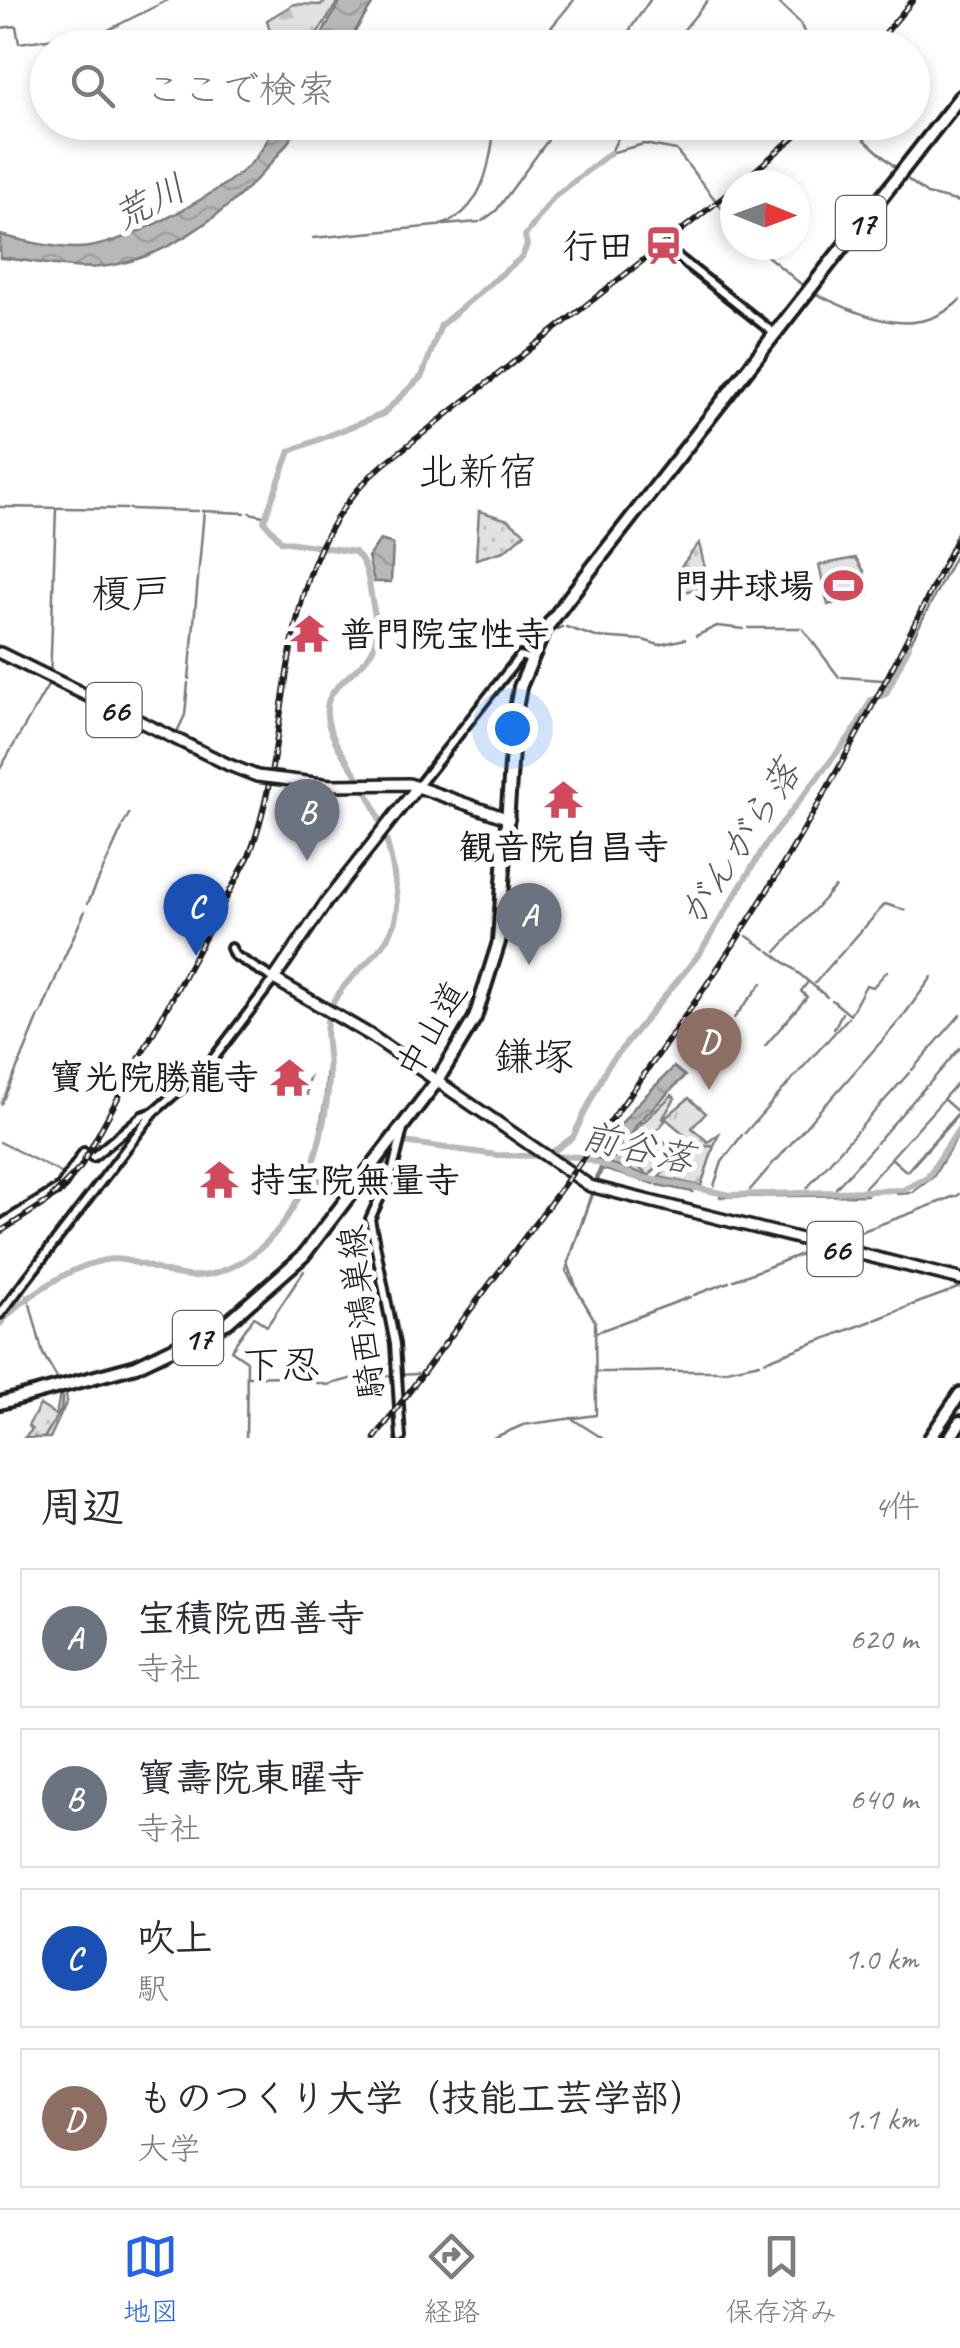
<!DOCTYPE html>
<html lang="ja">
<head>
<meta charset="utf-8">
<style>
	:root { --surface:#fff; --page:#f7f7f7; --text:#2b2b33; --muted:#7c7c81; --line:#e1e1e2; --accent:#2563eb }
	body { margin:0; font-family:Caveat,"Klee One",sans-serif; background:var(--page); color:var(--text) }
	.compass { position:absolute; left:720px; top:170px; width:90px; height:90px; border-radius:50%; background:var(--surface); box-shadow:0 5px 15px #0003; rotate:91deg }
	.you { position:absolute; left:512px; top:728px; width:35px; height:35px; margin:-25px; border:8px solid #fff; border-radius:50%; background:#1a73e8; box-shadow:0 0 0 15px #1a73e833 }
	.badge { display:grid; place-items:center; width:65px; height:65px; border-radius:50%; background:var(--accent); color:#fff; font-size:32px; font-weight:700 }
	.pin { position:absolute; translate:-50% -82px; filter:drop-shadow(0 2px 5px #0008) }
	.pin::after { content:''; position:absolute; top:52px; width:35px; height:30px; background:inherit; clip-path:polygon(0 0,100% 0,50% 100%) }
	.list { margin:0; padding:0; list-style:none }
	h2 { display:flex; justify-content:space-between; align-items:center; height:130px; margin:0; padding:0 40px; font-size:42px }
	h2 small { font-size:32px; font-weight:400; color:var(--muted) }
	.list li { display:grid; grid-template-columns:65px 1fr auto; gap:30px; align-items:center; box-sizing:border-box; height:140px; margin:0 20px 20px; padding:0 20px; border:2px solid var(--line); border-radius:0px }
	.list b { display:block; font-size:38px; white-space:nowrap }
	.list p { margin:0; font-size:32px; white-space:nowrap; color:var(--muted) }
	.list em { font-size:32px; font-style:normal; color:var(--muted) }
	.icon { flex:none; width:55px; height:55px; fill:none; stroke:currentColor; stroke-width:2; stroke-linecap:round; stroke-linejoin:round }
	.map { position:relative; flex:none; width:960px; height:1438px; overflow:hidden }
	.search { position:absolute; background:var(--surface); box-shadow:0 5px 15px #0003; left:30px; right:30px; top:30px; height:110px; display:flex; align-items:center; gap:25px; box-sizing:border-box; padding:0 35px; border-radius:55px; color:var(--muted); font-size:38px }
	.sheet { height:770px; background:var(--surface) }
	nav { display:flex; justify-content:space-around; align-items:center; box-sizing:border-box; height:140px; border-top:2px solid var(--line); background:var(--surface); font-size:28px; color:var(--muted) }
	nav a { display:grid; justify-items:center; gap:5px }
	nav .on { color:var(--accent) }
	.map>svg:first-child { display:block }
	.grass { fill:url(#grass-tufts); stroke:#7f7f7f; stroke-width:2.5 }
	.forest { fill:url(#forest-firs); stroke:#7f7f7f; stroke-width:2.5 }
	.park { fill:url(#park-dots); stroke:#7f7f7f; stroke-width:2.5 }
	.garden { fill:#e2e2e2; stroke:#7f7f7f; stroke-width:2.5 }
	.water { fill:url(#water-waves); stroke:#7a7a7a; stroke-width:2.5 }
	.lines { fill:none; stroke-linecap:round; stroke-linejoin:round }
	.stream { stroke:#7a7a7a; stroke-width:2.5 }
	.river { stroke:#b8b8b8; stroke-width:6 }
	.secondary-casing { stroke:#1c1c1c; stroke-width:14 }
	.primary-casing { stroke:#1c1c1c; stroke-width:16 }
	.highway-casing { stroke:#1c1c1c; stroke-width:18 }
	.secondary { stroke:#fff; stroke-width:6 }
	.primary { stroke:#fff; stroke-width:9 }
	.highway { stroke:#fff; stroke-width:10 }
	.rail-casing { stroke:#1c1c1c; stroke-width:6 }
	.rail { stroke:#fff; stroke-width:2.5; stroke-dasharray:8; stroke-linecap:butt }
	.primary-bridge-casing { stroke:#1c1c1c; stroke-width:16; stroke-linecap:butt }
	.primary-bridge { stroke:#fff; stroke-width:9 }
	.labels { text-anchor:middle; stroke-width:10; stroke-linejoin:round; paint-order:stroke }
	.shield { fill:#fff; stroke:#606060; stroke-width:2.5 }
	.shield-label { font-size:32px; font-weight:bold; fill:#1c1c1c }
	.poi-label { font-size:35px; font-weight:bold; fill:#1c1c1c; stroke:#fff; text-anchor:end }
	.street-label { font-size:35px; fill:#1c1c1c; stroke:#fff }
	.water-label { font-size:38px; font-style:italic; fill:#5a5a5a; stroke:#fff }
	.quarter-label { font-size:40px; fill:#1c1c1c; stroke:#fff }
</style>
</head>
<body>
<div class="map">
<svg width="960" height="1438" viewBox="0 0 960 1438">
	<defs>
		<pattern id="grass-tufts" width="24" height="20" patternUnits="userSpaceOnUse" patternTransform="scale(2.5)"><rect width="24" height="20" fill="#e2e2e2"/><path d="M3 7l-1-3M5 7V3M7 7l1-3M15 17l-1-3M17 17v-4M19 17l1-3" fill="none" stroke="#c1c1c1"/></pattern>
		<pattern id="forest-firs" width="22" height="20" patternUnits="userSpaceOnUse" patternTransform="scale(2.5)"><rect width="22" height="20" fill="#e2e2e2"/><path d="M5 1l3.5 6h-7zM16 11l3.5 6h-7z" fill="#c1c1c1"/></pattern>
		<pattern id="park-dots" width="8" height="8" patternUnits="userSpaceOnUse" patternTransform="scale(2.5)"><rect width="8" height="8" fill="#e2e2e2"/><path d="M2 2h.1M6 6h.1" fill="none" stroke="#c1c1c1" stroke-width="1.8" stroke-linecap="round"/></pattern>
		<pattern id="water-waves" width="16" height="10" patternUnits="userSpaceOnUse" patternTransform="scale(2.5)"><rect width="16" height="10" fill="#b8b8b8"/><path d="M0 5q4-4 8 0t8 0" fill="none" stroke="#9e9e9e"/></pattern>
	</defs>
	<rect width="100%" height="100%" fill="#fff"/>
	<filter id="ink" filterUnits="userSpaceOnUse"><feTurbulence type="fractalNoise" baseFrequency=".01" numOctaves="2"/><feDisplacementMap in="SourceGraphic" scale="20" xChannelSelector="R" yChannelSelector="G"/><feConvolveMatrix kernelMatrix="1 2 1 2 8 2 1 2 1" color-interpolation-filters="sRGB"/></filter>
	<g filter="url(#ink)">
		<!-- grass -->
		<path class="grass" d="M 689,1098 L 706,1113 L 692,1128 L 708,1142 L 719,1134 L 714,1146 L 691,1146 L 679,1152 L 674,1146 L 684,1134 L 665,1118 Z"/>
		<!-- forest -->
		<g class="forest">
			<path d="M 327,0 L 339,0 L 309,47 L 291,47 L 292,33 L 270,32 L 267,20 L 294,4 L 321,5 Z"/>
			<path d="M 672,1095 L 675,1098 L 663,1118 L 665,1121 L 631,1160 L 647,1175 L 592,1158 L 596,1151 L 614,1157 L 624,1153 L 639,1126 Z"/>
			<path d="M 714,1146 L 701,1186 L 659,1177 L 685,1147 Z"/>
		</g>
		<!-- park -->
		<g class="park">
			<path d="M 479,511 L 508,520 L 525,533 L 504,551 L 476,559 Z"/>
			<path d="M 699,543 L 709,586 L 684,592 L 679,569 Z"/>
			<path d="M 65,1388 L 67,1401 L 50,1438 L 24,1438 L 32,1430 L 28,1426 L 40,1405 L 56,1415 L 61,1389 Z"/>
		</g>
		<!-- garden -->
		<g class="garden">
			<path d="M 856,558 L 864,571 L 868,595 L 828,605 L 819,565 Z"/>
			<path d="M 655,1134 L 672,1149 L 649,1176 L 632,1160 Z"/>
		</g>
		<!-- water -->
		<g class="water">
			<path d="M 341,0 L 375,0 L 345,47 L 315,47 Z"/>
			<path d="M 276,123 L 301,123 C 262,186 178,260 100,267 C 68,270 32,260 0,258 L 0,235 C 24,241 52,248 77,248 C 119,249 222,193 251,163 C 262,152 270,136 276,123 Z"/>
			<path d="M 380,540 L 393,544 L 391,582 L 374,582 L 368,557 Z"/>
			<path d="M 674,1067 L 685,1076 L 637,1124 L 624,1149 L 609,1155 L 601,1150 L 636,1105 Z"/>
		</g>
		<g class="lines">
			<!-- stream -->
			<g class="stream">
				<path d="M 776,0 L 800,23 L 811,48"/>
				<path d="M 0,28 L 16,26 L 19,43 L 106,31 L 168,0"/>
				<path d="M 629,31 L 650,0"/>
				<path d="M 534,48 L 574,0"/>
				<path d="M 617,48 L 626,35"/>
				<path d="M 669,48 L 708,0"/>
				<path d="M 855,122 L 864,139 L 897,169"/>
				<path d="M 549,138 L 561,122"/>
				<path d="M 611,152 L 626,122"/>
				<path d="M 610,153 L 644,144 L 676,150 L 735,225"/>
				<path d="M 902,175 L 927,194 L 960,202"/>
				<path d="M 482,221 L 496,211 L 548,140"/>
				<path d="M 444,225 L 479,222"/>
				<path d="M 438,226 C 483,214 491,162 495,122"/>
				<path d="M 313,238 L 436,226"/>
				<path d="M 754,245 L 807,289"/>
				<path d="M 814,293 C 861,315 915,343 960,300"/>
				<path d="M 0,507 L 126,509"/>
				<path d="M 129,509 L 198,511"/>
				<path d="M 202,511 L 245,513"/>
				<path d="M 250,513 L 263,516"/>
				<path d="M 566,627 L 596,637"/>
				<path d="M 749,628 L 800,628"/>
				<path d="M 803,629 L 839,677"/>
				<path d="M 549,632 L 562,627"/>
				<path d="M 696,636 L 717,626 L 744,629"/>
				<path d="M 598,637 L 641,640"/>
				<path d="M 528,640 L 533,636"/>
				<path d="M 643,640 L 659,645 L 685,639"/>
				<path d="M 909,646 L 960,546"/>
				<path d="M 842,677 L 882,680"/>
				<path d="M 189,679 L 204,511"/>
				<path d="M 333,690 L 336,691"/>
				<path d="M 176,734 L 185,715 L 188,683"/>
				<path d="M 0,769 L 50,682 L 56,508"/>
				<path d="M 123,825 L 129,814"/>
				<path d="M 827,895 L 835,887"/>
				<path d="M 88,903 L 122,828"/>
				<path d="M 864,928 L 885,904 L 905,910"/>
				<path d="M 747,936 L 766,949"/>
				<path d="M 769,951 L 795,970"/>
				<path d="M 776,952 L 826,897"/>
				<path d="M 837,958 L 862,930"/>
				<path d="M 63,960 L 85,911"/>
				<path d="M 797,972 L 827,997"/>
				<path d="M 815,983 L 835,960"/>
				<path d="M 832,1000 L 850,1015 L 866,985 L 873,987 L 887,971"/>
				<path d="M 41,1014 L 62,963"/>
				<path d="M 734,1018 L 762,983"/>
				<path d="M 901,1019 L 932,977"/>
				<path d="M 834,1029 L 842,1013"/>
				<path d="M 880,1043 L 900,1020"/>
				<path d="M 765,1046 L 807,997 L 801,991 L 808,982"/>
				<path d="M 21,1060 L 39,1016"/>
				<path d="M 912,1070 L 960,1015"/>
				<path d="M 797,1074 L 848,1018"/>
				<path d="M 308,1081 L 310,1076"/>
				<path d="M 928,1085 L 960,1048"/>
				<path d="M 307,1095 L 307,1088"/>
				<path d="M 325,1097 L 327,1066"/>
				<path d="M 828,1102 L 879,1044"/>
				<path d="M 1,1104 L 20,1062"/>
				<path d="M 958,1112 L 943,1099 L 960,1080"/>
				<path d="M 320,1127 L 325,1099"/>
				<path d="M 859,1129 L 909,1073"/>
				<path d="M 745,1133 L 795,1076"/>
				<path d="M 0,1142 L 61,1173"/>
				<path d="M 876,1143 L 926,1086"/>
				<path d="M 604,1157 L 605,1154"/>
				<path d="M 776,1161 L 826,1103"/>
				<path d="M 905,1170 L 891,1158 L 942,1101"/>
				<path d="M 907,1171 L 957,1114"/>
				<path d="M 908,1171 L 958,1115"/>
				<path d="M 595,1182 L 601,1165"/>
				<path d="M 596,1185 L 602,1169 L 655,1184"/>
				<path d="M 658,1185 L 693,1192"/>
				<path d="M 714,1186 L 722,1162 L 742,1135"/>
				<path d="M 865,1187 L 890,1160"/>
				<path d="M 807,1188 L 857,1131"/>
				<path d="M 836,1188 L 874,1146"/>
				<path d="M 750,1190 L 774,1162"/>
				<path d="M 713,1192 L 714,1191"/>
				<path d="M 913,1192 L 933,1177 L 960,1132"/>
				<path d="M 591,1194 L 566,1271 L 595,1321 L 596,1413"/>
				<path d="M 897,1194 L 910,1193"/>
				<path d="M 957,1196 L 960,1194"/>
				<path d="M 720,1197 L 867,1195"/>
				<path d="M 919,1210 L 955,1196"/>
				<path d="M 881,1224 L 917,1211"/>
				<path d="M 844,1238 L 879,1225"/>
				<path d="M 806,1253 L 813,1250"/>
				<path d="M 768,1267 L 804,1253"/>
				<path d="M 734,1280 L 766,1268"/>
				<path d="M 576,1287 L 568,1263 L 593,1194"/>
				<path d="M 950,1291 L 960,1287"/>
				<path d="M 694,1295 L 729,1282"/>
				<path d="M 27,1296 L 29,1301"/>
				<path d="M 30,1304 L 43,1354 L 59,1381"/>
				<path d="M 912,1305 L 948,1292"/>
				<path d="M 655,1310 L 690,1297"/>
				<path d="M 875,1320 L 910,1306"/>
				<path d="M 618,1324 L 653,1311"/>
				<path d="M 597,1332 L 616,1325"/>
				<path d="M 837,1334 L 872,1321"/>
				<path d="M 799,1348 L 835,1335"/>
				<path d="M 765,1361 L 797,1349"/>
				<path d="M 678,1371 L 719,1371"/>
				<path d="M 722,1371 L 760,1363"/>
				<path d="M 597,1372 L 633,1372"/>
				<path d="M 635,1372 L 675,1371"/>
				<path d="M 247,1377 L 286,1376 L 327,1385 L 358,1377 L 417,1374"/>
				<path d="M 571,1418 L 602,1438"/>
				<path d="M 44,1438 L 61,1410 L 63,1390"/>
				<path d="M 246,1438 L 247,1361 L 231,1350 L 254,1317 L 267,1326 L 304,1271"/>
				<path d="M 493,1438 L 523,1425 L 596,1415"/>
			</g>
			<!-- river -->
			<g class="river">
				<path d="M 546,1157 L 573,1137 L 607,1067 L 700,953 L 768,841 L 854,731 L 871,700 L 886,694 L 909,646"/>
				<path d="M 308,1176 L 360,1195 L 384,1177 L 396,1141 L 497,1155 L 580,1157 L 634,1176 L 731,1195 L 903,1190 L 927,1178 L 960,1127"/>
				<path d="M 0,1324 C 22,1297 88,1253 124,1260 C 159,1267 182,1284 219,1272 C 295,1246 323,1154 329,1081 C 331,1058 322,1034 329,1013 C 343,968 400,955 397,900 C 394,863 384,824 367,792 C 355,770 336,749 329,726 C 316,683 362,677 374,646 C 381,630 373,610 371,594 C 368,578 367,564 355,552 L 281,541 L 264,521 L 290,451 L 383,414 L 422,376 L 441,325 L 522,257 L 527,245 L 525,236 L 553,198 L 610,153"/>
			</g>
			<defs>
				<g id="secondary">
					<path d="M 679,258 L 775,334"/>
					<path d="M 418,786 L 520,656 L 529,659"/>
					<path d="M 0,1225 L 60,1188 L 84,1152 L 93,1157 L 142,1116 L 154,1112"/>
					<path d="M 0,1314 L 154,1112 L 210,1063 L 274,979 L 234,955 L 231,948"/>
					<path d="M 401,1438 L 395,1344 L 370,1219 L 393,1169 L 403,1129"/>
				</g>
				<g id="primary">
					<path d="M 0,653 L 229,765"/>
					<path d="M 331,785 L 409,784 L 509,819"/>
					<path d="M 418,786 L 327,901 L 274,979 L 370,1035 L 590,1186 L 960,1279"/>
				</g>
				<g id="highway">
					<path d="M 0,1403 L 136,1366 L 228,1322 L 303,1256 L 437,1081 L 475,1018 L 499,942 L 514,720 L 520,687 L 544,631 L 574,591 L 960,97"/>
					<path d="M 930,1438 L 960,1394"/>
					<path d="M 950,1438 L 960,1422"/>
				</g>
			</defs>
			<!-- secondary casing -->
			<use href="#secondary" class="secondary-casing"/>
			<!-- primary casing -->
			<use href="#primary" class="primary-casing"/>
			<!-- highway casing -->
			<use href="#highway" class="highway-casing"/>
			<!-- secondary -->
			<use href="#secondary" class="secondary"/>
			<!-- primary -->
			<use href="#primary" class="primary"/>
			<!-- highway -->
			<use href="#highway" class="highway"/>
			<defs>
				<g id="rail">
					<path d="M 873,48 L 913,0"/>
					<path d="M 739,185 L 811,122"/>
					<path d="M 0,1232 L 48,1201 L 80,1168 L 249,856 C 298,727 268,559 384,464 L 735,188"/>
					<path d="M 375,1438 C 496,1273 623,1113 735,942 C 820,810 893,672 960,531"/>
				</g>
			</defs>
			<!-- rail casing -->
			<use href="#rail" class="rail-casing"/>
			<!-- rail -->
			<use href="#rail" class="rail"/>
			<defs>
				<path id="primary-bridge" d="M 229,765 L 257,776 L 331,785"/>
			</defs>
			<!-- primary-bridge casing -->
			<use href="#primary-bridge" class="primary-bridge-casing"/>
			<!-- primary-bridge -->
			<use href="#primary-bridge" class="primary-bridge"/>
		</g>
	</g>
	<!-- icons -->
	<defs>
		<symbol id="station-bare" viewBox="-9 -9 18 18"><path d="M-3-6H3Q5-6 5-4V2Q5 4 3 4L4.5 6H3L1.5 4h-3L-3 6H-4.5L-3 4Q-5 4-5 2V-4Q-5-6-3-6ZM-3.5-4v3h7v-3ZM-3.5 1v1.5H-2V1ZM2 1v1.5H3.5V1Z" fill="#d1495b" stroke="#fff" stroke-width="2.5" paint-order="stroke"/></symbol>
		<symbol id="stadium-bare" viewBox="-9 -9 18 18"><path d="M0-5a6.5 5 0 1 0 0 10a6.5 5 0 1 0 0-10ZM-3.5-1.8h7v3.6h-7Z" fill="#d1495b" stroke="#fff" stroke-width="2.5" paint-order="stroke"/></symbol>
		<symbol id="temple-bare" viewBox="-9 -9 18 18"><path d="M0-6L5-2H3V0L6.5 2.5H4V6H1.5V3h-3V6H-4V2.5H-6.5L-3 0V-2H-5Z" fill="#d1495b" stroke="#fff" stroke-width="2.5" paint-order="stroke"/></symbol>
	</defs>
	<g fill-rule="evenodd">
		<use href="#station-bare" x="636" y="218" width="55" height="55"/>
		<use href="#stadium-bare" x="816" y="558" width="55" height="55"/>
		<use href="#temple-bare" x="282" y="606" width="55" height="55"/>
		<use href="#temple-bare" x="536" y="772" width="55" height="55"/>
		<use href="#temple-bare" x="262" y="1050" width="55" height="55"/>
		<use href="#temple-bare" x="192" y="1152" width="55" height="55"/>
	</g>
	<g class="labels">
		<!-- shield labels -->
		<g class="shield">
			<rect x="836" y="196" width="50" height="54" rx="8"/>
			<rect x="86.5" y="683" width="55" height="54" rx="8"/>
			<rect x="807.5" y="1222" width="55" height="54" rx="8"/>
			<rect x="173" y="1311" width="50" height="54" rx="8"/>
		</g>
		<g class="shield-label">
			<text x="861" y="234">17</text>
			<text x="114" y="721">66</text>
			<text x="835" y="1260">66</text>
			<text x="198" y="1349">17</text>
		</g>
		<!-- poi labels -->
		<g class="poi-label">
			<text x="633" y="258">行田</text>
			<text x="814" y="598">門井球場</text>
			<text x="340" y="646" text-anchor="start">普門院宝性寺</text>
			<text x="564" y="859" text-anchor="middle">観音院自昌寺</text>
			<text x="259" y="1089">寶光院勝龍寺</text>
			<text x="250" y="1192" text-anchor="start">持宝院無量寺</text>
		</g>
		<!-- street labels -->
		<g class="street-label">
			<text transform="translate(431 1029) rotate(-60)" y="12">中山道</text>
			<text transform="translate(361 1312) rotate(-97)" y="12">騎西鴻巣線</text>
		</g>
		<!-- water labels -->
		<g class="water-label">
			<text transform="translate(149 202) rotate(-27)" y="13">荒川</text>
			<text transform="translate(739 843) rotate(-57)" y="13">がんがら落</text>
			<text transform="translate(638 1147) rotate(13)" y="13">前谷落</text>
		</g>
		<!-- quarter labels -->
		<g class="quarter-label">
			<text x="478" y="485">北新宿</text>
			<text x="131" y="607">榎戸</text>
			<text x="534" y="1070">鎌塚</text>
			<text x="281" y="1378">下忍</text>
		</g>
	</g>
</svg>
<svg class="compass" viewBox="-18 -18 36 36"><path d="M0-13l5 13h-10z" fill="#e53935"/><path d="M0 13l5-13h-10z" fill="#7c7c81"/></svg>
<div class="you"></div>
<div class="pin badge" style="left:529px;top:965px;background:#6b7280">A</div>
<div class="pin badge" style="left:307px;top:861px;background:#6b7280">B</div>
<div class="pin badge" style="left:196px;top:956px;background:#1a4fb4">C</div>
<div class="pin badge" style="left:709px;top:1090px;background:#8d6e63">D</div>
<div class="search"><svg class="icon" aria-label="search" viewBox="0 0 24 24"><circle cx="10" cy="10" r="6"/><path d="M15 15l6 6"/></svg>ここで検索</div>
</div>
<section class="sheet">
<h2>周辺<small>4件</small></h2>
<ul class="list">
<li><span class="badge" style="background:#6b7280">A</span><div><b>宝積院西善寺</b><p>寺社</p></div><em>620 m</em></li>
<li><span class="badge" style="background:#6b7280">B</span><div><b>寶壽院東曜寺</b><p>寺社</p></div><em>640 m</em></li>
<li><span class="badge" style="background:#1a4fb4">C</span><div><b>吹上</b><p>駅</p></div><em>1.0 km</em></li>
<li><span class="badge" style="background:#8d6e63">D</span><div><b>ものつくり大学（技能工芸学部）</b><p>大学</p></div><em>1.1 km</em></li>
</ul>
</section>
<nav>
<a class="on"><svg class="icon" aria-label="map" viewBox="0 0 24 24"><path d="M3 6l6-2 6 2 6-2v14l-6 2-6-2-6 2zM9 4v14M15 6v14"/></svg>地図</a>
<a><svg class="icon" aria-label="directions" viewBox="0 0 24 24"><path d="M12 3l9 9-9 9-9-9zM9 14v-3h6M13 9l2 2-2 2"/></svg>経路</a>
<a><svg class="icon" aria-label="saved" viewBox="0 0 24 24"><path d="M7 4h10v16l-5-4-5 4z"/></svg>保存済み</a>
</nav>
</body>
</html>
